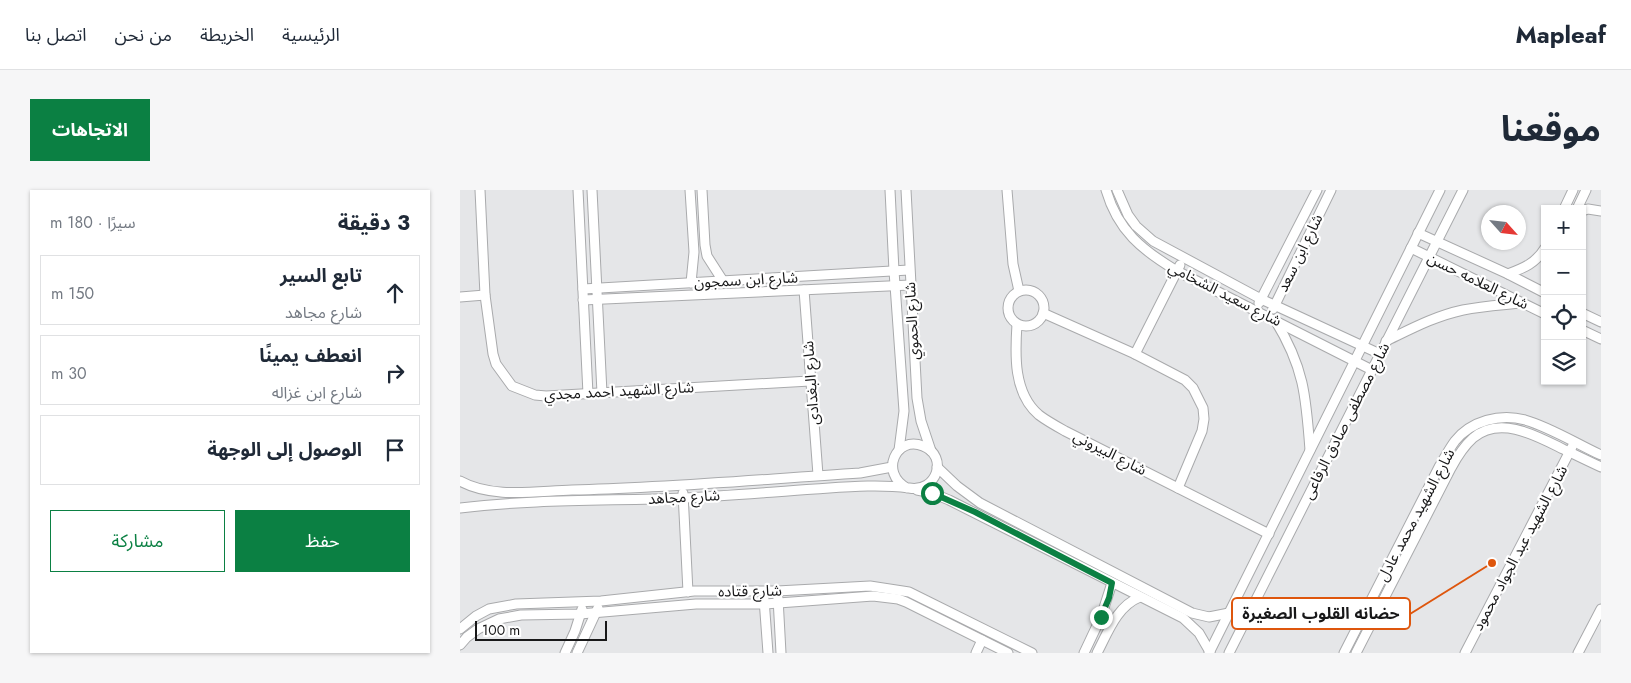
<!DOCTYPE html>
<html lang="ar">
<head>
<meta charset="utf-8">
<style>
	:root { --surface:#fff; --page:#f6f6f7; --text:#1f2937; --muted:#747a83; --line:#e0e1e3; --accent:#0b8043 }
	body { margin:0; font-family:Jost,"Noto Sans Arabic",sans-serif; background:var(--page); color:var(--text); direction:rtl }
	.controls { position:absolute; right:15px; top:15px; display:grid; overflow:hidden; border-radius:0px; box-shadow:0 1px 4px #0004 }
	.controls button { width:45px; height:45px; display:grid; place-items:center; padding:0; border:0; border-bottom:1px solid var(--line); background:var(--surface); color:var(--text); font:25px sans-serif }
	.compass { position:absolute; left:1021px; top:15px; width:45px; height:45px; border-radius:50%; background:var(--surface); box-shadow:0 1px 4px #0004; rotate:117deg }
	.scale { position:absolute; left:15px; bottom:12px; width:132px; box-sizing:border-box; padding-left:5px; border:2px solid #181819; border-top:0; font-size:14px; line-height:18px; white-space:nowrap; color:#181819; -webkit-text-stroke:4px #fff; paint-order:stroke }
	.stop { position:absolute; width:15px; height:15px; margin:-11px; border:4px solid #0b8043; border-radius:50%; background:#fff }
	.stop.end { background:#0b8043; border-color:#fff; box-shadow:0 1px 5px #0008 }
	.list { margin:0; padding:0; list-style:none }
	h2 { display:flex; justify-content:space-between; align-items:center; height:65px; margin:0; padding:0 20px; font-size:21px }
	h2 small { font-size:16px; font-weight:400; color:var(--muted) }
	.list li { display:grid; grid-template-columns:32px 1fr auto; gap:15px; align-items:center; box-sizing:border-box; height:70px; margin:0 10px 10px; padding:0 10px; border:1px solid var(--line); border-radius:0px }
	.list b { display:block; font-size:19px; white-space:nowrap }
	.list p { margin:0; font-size:16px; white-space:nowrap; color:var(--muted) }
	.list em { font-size:16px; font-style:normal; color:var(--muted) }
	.actions { display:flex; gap:10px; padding:15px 20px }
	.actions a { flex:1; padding:11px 0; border:1px solid var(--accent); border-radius:0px; text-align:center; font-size:18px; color:var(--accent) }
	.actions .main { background:var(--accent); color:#fff }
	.icon { flex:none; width:28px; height:28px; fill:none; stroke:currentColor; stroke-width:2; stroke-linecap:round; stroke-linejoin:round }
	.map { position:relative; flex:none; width:1141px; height:463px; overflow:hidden; direction:ltr; border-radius:0px }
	header { display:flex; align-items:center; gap:30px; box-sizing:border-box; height:70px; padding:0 25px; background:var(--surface); border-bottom:1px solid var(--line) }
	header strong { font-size:24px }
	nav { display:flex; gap:28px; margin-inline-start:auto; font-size:18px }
	.intro { display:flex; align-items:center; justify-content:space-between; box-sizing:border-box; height:120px; padding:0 30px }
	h1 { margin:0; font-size:35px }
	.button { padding:12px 22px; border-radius:0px; background:var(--accent); color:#fff; font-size:18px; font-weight:700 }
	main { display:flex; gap:30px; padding:0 30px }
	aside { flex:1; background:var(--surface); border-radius:0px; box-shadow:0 1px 4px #0004 }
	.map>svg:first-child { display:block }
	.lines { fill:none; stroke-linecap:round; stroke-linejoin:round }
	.minor-casing { stroke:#a9aaac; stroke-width:11 }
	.minor { stroke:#fff; stroke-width:9 }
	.route { stroke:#0b8043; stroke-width:6 }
	.labels { text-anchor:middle; stroke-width:4.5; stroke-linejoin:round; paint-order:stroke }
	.street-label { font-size:15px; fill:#181819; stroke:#fff }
	.leader { fill:none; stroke:#de560d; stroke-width:2 }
	.callout-dot { fill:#de560d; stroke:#fff; stroke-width:2 }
	.callout { fill:#fff; stroke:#de560d; stroke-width:2 }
	.callout-label { font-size:16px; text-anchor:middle; font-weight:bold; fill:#181819 }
</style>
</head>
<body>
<header>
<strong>Mapleaf</strong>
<nav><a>الرئيسية</a><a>الخريطة</a><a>من نحن</a><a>اتصل بنا</a></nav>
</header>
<div class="intro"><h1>موقعنا</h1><a class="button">الاتجاهات</a></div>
<main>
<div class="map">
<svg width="1141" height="463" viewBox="0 0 1141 463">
	<rect width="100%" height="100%" fill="#e5e6e8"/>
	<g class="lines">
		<defs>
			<g id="minor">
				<path d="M 20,0 L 25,105 L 33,164 L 36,174 L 52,196 L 75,205 L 86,206 L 350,191"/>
				<path d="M 118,0 L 128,204"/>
				<path d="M 132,0 L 142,203"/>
				<path d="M 230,0 L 234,62 L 231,93"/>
				<path d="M 242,0 L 245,55 L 247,66 L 263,91"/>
				<path d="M 430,0 L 434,81 L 444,221 L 439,260"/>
				<path d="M 446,0 L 457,208 L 461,231 L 471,261"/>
				<path d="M 547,0 L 553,74 L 559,101"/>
				<path d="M 646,0 C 658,41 682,60 717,81 L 912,180"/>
				<path d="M 657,0 L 668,25 L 676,36 L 693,51 L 801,109 L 920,164"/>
				<path d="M 1104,19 L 1113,0"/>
				<path d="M 1117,19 L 1126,0"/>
				<path d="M 1122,21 L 1128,19 L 1141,21"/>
				<path d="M 958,43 L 1048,84 L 1085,103"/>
				<path d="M 951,58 L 1085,124"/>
				<path d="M 1048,84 C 1064,78 1076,73 1085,58"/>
				<path d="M 123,99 L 449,80"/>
				<path d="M 344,100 L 358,285"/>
				<circle cx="566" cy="118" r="18"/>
				<path d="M 0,107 L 25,105"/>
				<path d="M 123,110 L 450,95"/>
				<path d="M 799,113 L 857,0"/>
				<path d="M 813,119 L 871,0"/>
				<path d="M 583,123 L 675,164 L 725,190 L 733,198 L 743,218 L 744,229 L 742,241 L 718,298"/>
				<path d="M 1122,123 L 1141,132"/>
				<path d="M 815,130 C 844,177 846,206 850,260"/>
				<path d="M 557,134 C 555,164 553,203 579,225 C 587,231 596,236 605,241 L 809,344"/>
				<path d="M 1122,140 L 1141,149"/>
				<path d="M 926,151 C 951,139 975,126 1003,120 C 1022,116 1042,115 1061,113"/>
				<path d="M 675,164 L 720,75"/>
				<path d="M 477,277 L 497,296 L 520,313 L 732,423 L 749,427 L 769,423"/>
				<path d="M 0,291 C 32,309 76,301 112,300 C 208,298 304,289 400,283 L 432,277"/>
				<path d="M 457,300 L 472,303 L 489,310 L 723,428 L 739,443 L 750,462"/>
				<path d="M 223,303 L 228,402"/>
				<path d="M 0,318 C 74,309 149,311 223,308 C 267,306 311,302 355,299 C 386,297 418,294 449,298 C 477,303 489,266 463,256 C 436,245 419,283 447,298"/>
				<path d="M 318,408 L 321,463"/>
				<path d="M 304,409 L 308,463"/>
				<path d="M 0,439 L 16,426 L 29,419 L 56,414 L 141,411 L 234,401 L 317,401 L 410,396 L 449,402 L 572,463"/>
				<path d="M 0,455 L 7,447 L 18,439 L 39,429 L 61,425 L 120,424 L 236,414 L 305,414 L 413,406 L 438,409 L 446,412 L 548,463"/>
				<path d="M 105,463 L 115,441 L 122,419"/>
				<path d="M 117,463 L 138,418"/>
				<path d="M 516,463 L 522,450"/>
				<path d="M 624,463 L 641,427 L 652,393"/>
				<path d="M 637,463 C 648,442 657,416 680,407"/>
				<path d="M 749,463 L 980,0"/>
				<path d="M 769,463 L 1003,0"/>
				<path d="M 884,463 L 979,277 C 984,269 989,259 995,251 C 1011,231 1040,223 1065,230 C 1090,237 1117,254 1141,265"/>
				<path d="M 896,463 L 991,278 C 997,267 1004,256 1013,248 C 1040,225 1077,246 1103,259 C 1116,265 1128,271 1141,277"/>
				<path d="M 1005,463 L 1112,257"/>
				<path d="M 1118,463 L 1141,419"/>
			</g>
		</defs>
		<!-- minor casing -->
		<use href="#minor" class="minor-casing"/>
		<!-- minor -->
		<use href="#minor" class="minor"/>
	</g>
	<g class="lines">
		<!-- route -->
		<path class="route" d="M 472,303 L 515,322 L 652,393 L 649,408 L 641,427"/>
	</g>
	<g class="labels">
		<!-- street labels -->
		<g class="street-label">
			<text transform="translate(840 63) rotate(-64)" y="5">شارع ابن سعد</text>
			<text transform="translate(286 90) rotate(-3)" y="5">شارع ابن سمجون</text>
			<text transform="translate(1018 91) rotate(26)" y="5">شارع العلامه حسن</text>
			<text transform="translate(765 104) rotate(27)" y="5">شارع سعيد الشخامي</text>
			<text transform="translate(452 131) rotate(-93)" y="5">شارع الحموي</text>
			<text transform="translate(351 193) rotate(-94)" y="5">شارع البغدادى</text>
			<text transform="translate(159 201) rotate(-3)" y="5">شارع الشهيد احمد مجدي</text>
			<text transform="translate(886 231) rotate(-63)" y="5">شارع مصطفى صادق الرفاعى</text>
			<text transform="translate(650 263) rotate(27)" y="5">شارع البيروني</text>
			<text transform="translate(224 307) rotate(-3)" y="5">شارع مجاهد</text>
			<text transform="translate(956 325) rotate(-62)" y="5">شارع الشهيد محمد عادل</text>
			<text transform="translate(1060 358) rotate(-62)" y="5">شارع الشهيد عبد الجواد محمود</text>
			<text transform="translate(290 401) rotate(-1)" y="5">شارع قتاده</text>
		</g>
	</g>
	<!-- callouts -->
	<path class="leader" d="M1032 373L950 424"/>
	<circle class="callout-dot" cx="1032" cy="373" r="5"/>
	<rect class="callout" x="772" y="408" width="178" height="31" rx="5"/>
	<g class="callout-label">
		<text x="861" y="429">حضانه القلوب الصغيرة</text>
	</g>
</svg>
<div class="controls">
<button>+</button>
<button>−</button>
<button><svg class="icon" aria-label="locate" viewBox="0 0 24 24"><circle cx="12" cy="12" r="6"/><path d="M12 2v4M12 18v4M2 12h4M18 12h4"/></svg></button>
<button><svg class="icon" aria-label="layers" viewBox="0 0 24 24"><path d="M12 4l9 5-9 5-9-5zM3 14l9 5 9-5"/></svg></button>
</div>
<svg class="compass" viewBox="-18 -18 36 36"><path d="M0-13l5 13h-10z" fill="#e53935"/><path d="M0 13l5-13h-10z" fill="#747a83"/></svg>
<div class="scale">100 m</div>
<div class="stop" style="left:472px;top:303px"></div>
<div class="stop end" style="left:641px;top:427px"></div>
</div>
<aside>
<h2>3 دقيقة<small>سيرًا · 180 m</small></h2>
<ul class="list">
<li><svg class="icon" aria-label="ahead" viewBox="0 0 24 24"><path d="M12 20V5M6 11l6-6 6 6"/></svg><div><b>تابع السير</b><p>شارع مجاهد</p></div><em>150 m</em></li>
<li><svg class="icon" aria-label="right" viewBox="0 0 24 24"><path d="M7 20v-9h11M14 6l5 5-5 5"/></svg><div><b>انعطف يمينًا</b><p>شارع ابن غزاله</p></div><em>30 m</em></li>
<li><svg class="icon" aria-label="arrive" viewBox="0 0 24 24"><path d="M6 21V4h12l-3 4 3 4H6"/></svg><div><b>الوصول إلى الوجهة</b></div></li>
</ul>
<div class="actions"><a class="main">حفظ</a><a>مشاركة</a></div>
</aside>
</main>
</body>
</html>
